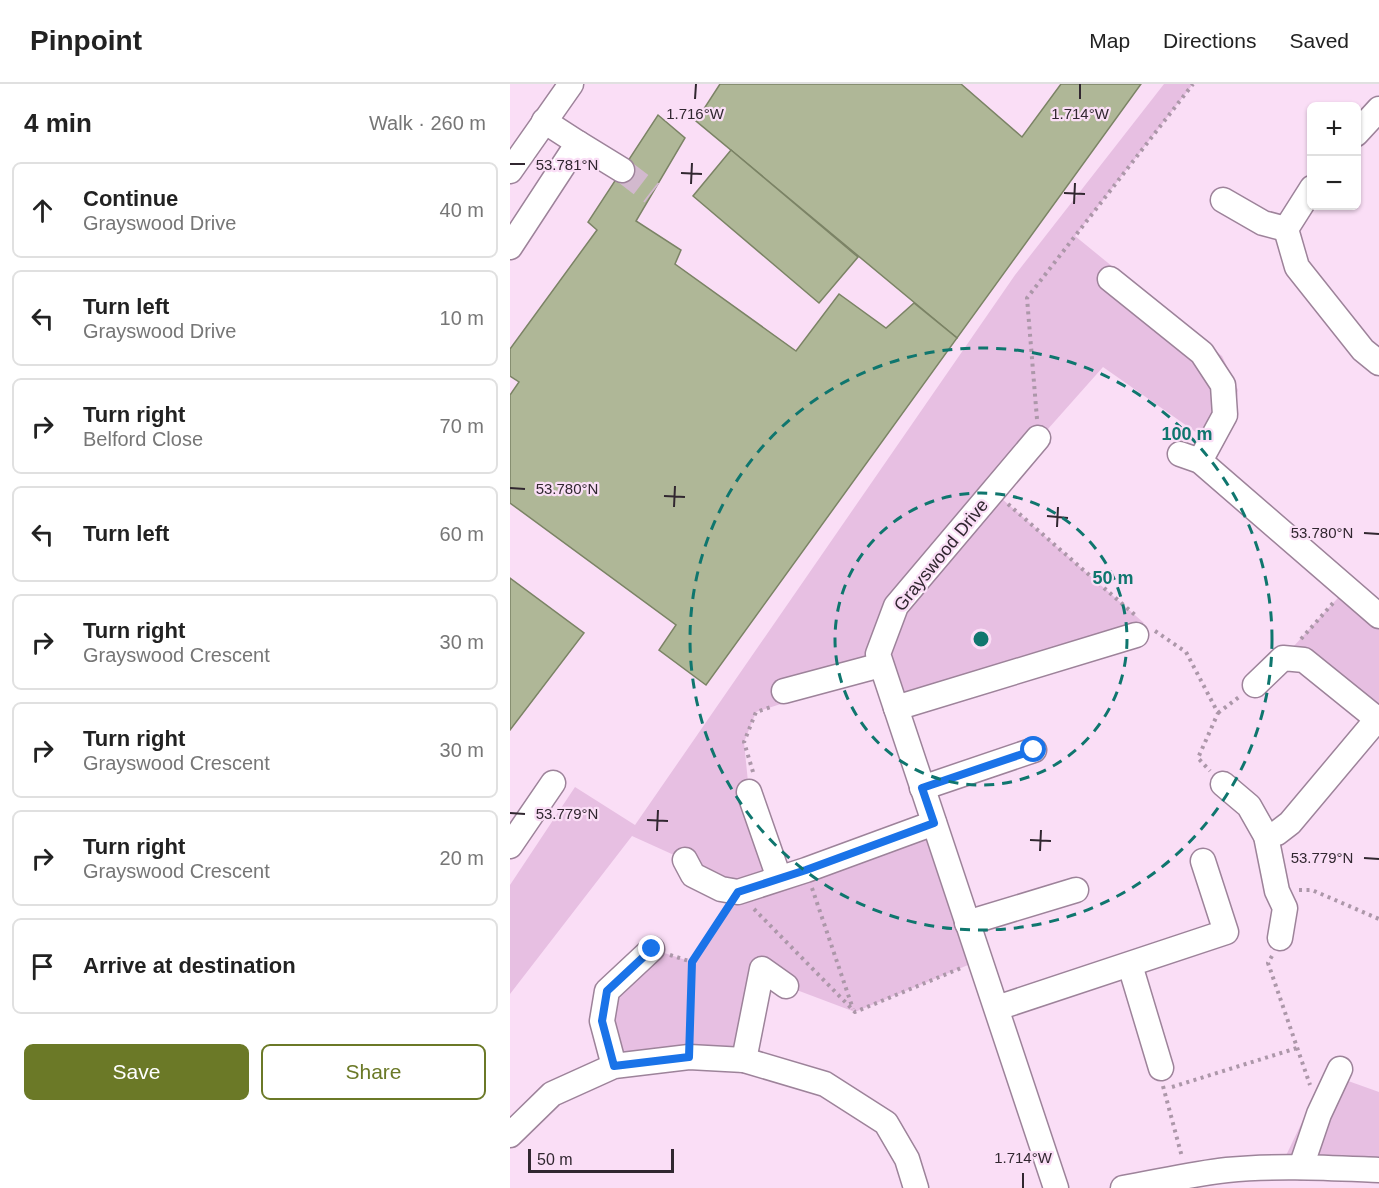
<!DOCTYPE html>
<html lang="en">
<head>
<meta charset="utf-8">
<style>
	:root { --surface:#fff; --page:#f6f6f6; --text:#222; --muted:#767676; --line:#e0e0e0; --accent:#6b7927 }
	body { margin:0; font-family:Arial,sans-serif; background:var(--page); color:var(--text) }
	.controls { position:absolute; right:18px; top:18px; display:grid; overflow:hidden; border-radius:9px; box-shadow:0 2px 4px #0004 }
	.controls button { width:54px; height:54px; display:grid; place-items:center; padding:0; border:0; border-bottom:2px solid var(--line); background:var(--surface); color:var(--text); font:30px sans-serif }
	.scale { position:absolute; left:18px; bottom:15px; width:146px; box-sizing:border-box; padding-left:6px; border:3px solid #312730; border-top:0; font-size:16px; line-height:21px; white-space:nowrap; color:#312730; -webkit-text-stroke:4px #fadef6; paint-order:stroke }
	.stop { position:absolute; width:18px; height:18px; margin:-14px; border:4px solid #1a73e8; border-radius:50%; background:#fff }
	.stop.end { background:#1a73e8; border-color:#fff; box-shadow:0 2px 6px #0008 }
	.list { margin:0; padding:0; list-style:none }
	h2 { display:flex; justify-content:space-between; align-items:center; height:78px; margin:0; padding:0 24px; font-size:26px }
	h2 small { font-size:20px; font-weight:400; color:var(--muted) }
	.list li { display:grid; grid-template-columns:39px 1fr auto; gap:18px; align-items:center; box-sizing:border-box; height:96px; margin:0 12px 12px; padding:0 12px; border:2px solid var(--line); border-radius:9px }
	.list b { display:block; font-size:22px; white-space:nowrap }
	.list p { margin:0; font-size:20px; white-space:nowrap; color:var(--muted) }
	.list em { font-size:20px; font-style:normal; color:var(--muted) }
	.actions { display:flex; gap:12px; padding:18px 24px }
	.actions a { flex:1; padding:14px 0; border:2px solid var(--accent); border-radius:9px; text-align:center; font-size:21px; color:var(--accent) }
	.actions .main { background:var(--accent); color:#fff }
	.icon { flex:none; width:33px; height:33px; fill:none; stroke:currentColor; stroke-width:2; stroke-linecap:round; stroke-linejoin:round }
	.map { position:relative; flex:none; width:869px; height:1104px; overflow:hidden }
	header { display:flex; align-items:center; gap:36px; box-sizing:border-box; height:84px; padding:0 30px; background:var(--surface); border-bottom:2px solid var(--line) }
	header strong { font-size:28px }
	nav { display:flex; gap:33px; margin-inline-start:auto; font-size:21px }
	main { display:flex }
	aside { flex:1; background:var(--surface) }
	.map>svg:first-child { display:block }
	.green { fill:#e7bfe2 }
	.building { fill:#afb797; stroke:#7b8365; stroke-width:1.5 }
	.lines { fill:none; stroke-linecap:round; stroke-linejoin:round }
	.minor-tunnel { stroke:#d2b9ce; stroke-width:24; stroke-dasharray:24 12; stroke-linecap:butt }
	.minor-casing { stroke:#9d839a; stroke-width:27 }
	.path { stroke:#ac97a9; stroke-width:4; stroke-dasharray:3 4.5; stroke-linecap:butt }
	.minor { stroke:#fff; stroke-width:24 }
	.route { stroke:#1a73e8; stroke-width:8 }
	.ticks { fill:none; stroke:#312730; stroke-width:2 }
	.ring { fill:none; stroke:#0f766e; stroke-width:3; stroke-dasharray:10 8 }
	.labels { text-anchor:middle; stroke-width:4.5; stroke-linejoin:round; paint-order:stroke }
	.street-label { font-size:18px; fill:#312730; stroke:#fadef6 }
	.ticks-label { font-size:15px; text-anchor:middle; fill:#312730; stroke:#fadef6; stroke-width:4.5; stroke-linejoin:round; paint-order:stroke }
	.centre { fill:#0f766e; stroke:#fadef6; stroke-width:3 }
	.ring-label { font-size:18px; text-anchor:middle; font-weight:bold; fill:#0f766e; stroke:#fadef6; stroke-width:4.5; stroke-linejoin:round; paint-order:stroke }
</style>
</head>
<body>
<header>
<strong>Pinpoint</strong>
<nav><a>Map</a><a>Directions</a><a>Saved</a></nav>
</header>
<main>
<aside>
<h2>4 min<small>Walk · 260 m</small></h2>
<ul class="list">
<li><svg class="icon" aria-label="ahead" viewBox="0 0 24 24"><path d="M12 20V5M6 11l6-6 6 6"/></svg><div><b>Continue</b><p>Grayswood Drive</p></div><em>40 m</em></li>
<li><svg class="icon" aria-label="left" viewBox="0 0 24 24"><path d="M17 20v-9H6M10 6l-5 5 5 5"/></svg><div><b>Turn left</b><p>Grayswood Drive</p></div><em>10 m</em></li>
<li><svg class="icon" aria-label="right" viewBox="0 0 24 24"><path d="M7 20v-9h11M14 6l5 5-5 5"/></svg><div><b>Turn right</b><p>Belford Close</p></div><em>70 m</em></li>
<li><svg class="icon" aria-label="left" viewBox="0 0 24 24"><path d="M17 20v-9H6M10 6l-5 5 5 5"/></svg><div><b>Turn left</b></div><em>60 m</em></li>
<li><svg class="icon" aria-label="right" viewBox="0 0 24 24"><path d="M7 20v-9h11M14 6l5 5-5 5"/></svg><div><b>Turn right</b><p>Grayswood Crescent</p></div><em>30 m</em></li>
<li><svg class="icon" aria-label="right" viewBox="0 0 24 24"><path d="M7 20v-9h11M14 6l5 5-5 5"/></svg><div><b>Turn right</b><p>Grayswood Crescent</p></div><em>30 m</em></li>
<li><svg class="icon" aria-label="right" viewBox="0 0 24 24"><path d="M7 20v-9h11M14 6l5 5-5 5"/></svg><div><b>Turn right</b><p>Grayswood Crescent</p></div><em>20 m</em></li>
<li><svg class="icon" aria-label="arrive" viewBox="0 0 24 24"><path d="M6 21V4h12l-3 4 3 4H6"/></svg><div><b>Arrive at destination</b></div></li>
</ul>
<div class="actions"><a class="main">Save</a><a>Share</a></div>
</aside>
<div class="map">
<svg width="869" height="1104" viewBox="0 0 869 1104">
	<rect width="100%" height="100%" fill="#fadef6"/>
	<!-- green -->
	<g class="green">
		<path d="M 654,0 L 683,0 L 565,152 L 712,272 L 728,306 L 724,337 L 707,363 L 593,283 L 483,407 L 634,539 L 605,546 L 386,624 L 371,581 L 277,618 L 246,628 L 234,658 L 239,708 L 269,794 L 424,739 L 470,876 L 345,928 L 276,902 L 252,885 L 234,976 L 104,982 L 97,907 L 142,865 L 182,878 L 227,809 L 175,776 L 122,752 L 0,910 L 0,801 L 65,703 L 125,741 L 505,191 Z"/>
		<path d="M 837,504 L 869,532 L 869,633 L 773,574 Z"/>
		<path d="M 819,982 L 827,993 L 869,1008 L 869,1086 L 770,1084 Z"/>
	</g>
	<!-- building -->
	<g class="building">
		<path d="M 210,0 L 451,0 L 512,53 L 551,0 L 631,0 L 447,254 L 186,37 Z"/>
		<path d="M 148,31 L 175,54 L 126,137 L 171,166 L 165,180 L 286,267 L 329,210 L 376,244 L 404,219 L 447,254 L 196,601 L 149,566 L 166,541 L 0,419 L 0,311 L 9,298 L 0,292 L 0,265 L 87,146 L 78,138 Z"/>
		<path d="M 221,66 L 348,173 L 309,219 L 183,112 Z"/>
		<path d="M 0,494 L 74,549 L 0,646 Z"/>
	</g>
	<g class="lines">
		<!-- minor-tunnel -->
		<path class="minor-tunnel" d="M 112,86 L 142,109"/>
		<defs>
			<g id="minor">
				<path d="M 846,50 L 869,25"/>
				<path d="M 68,59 L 112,86"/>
				<path d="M 0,87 L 61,0"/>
				<path d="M 802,104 L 776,145 L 787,183 L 853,266 L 869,279"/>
				<path d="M 713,116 L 753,139 L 776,145"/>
				<path d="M 0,163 L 68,59 L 34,37"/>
				<path d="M 600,195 L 692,269 L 713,301 L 715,331 L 690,377"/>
				<path d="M 528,354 L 386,522 L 368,570 L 546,1104"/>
				<path d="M 670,370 L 690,377 L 869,532"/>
				<path d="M 745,601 L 773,574 L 794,576 L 867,635"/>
				<path d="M 274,607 L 371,581"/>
				<path d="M 386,624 L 626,551"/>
				<path d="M 713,700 L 739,722 L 756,752 L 767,807 L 775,824 L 770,854"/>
				<path d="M 412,704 L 524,666"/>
				<path d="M 239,708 L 269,794"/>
				<path d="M 756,752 L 767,749 L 780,739 L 869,633"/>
				<path d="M 0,762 L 43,699"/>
				<path d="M 175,776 L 183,791 L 211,805 L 228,808 L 296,786 L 424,739"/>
				<path d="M 457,839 L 566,806"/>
				<path d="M 620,881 L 651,984"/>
				<path d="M 487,924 L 716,848 L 693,777"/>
				<path d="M 234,976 L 252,885 L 276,902"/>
				<path d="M 104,982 L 92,937 L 97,907 L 142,865"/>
				<path d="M 0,1051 L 42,1010 L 104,982 L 179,973 L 234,976 L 315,1000 L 376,1039 L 397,1075 L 406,1104"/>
				<path d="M 791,1083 L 809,1030 L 830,985"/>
				<path d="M 613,1104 C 648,1098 682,1090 717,1086 C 767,1081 819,1084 869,1086"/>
			</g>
		</defs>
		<!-- minor casing -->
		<use href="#minor" class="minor-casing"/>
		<!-- path -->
		<g class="path">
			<path d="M 527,335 L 517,214 L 683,0"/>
			<path d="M 498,420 L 625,531"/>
			<path d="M 645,547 L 676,568 L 708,629 L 688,674 L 700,687"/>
			<path d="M 791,555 L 824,518"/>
			<path d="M 708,629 L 729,613"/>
			<path d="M 243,688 L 234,658 L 246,628 L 261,623"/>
			<path d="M 302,804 L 343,925"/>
			<path d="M 789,806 L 802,806 L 869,835"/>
			<path d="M 244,825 L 345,928 L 451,884"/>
			<path d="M 160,871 L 182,878"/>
			<path d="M 762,872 L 758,879 L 800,1001"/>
			<path d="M 179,954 L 182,878 L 215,828"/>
			<path d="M 653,1002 L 672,1073"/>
			<path d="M 662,1003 L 787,964"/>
		</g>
		<!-- minor -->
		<use href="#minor" class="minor"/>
	</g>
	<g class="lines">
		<!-- route -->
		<path class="route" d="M 142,865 L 97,907 L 92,937 L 104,982 L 179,973 L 182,878 L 228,808 L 296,786 L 424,739 L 412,704 L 524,666"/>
	</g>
	<!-- ticks -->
	<path class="ticks" d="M 185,15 L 186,0M 570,15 L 570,0M 0,80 L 15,80M 171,89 L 192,90M 181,100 L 182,79M 554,109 L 575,110M 564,120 L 565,99M 0,404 L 15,405M 154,412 L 175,413M 164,423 L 165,402M 537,432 L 558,434M 547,443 L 548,423M 854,449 L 869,450M 0,729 L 15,730M 137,736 L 158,737M 147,747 L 148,726M 520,756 L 541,757M 530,767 L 531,746M 854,774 L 869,775M 513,1104 L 513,1089"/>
	<!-- distance rings -->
	<g class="ring">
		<circle cx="471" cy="555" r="146"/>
		<circle cx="471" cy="555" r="291"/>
	</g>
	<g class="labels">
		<!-- street labels -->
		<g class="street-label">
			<text transform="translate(431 471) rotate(-51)" y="6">Grayswood Drive</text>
		</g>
	</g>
	<g class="ticks-label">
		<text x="185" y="35">1.716°W</text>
		<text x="570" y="35">1.714°W</text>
		<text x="57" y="86">53.781°N</text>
		<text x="57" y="410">53.780°N</text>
		<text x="812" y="454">53.780°N</text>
		<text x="57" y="735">53.779°N</text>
		<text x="812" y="779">53.779°N</text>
		<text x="513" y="1079">1.714°W</text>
	</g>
	<circle cx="471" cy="555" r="9" class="centre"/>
	<g class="ring-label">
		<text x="677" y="356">100 m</text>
		<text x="603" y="500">50 m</text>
	</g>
</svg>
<div class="controls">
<button>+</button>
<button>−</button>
</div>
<div class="scale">50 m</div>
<div class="stop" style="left:524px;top:666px"></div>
<div class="stop end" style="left:142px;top:865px"></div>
</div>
</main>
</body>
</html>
